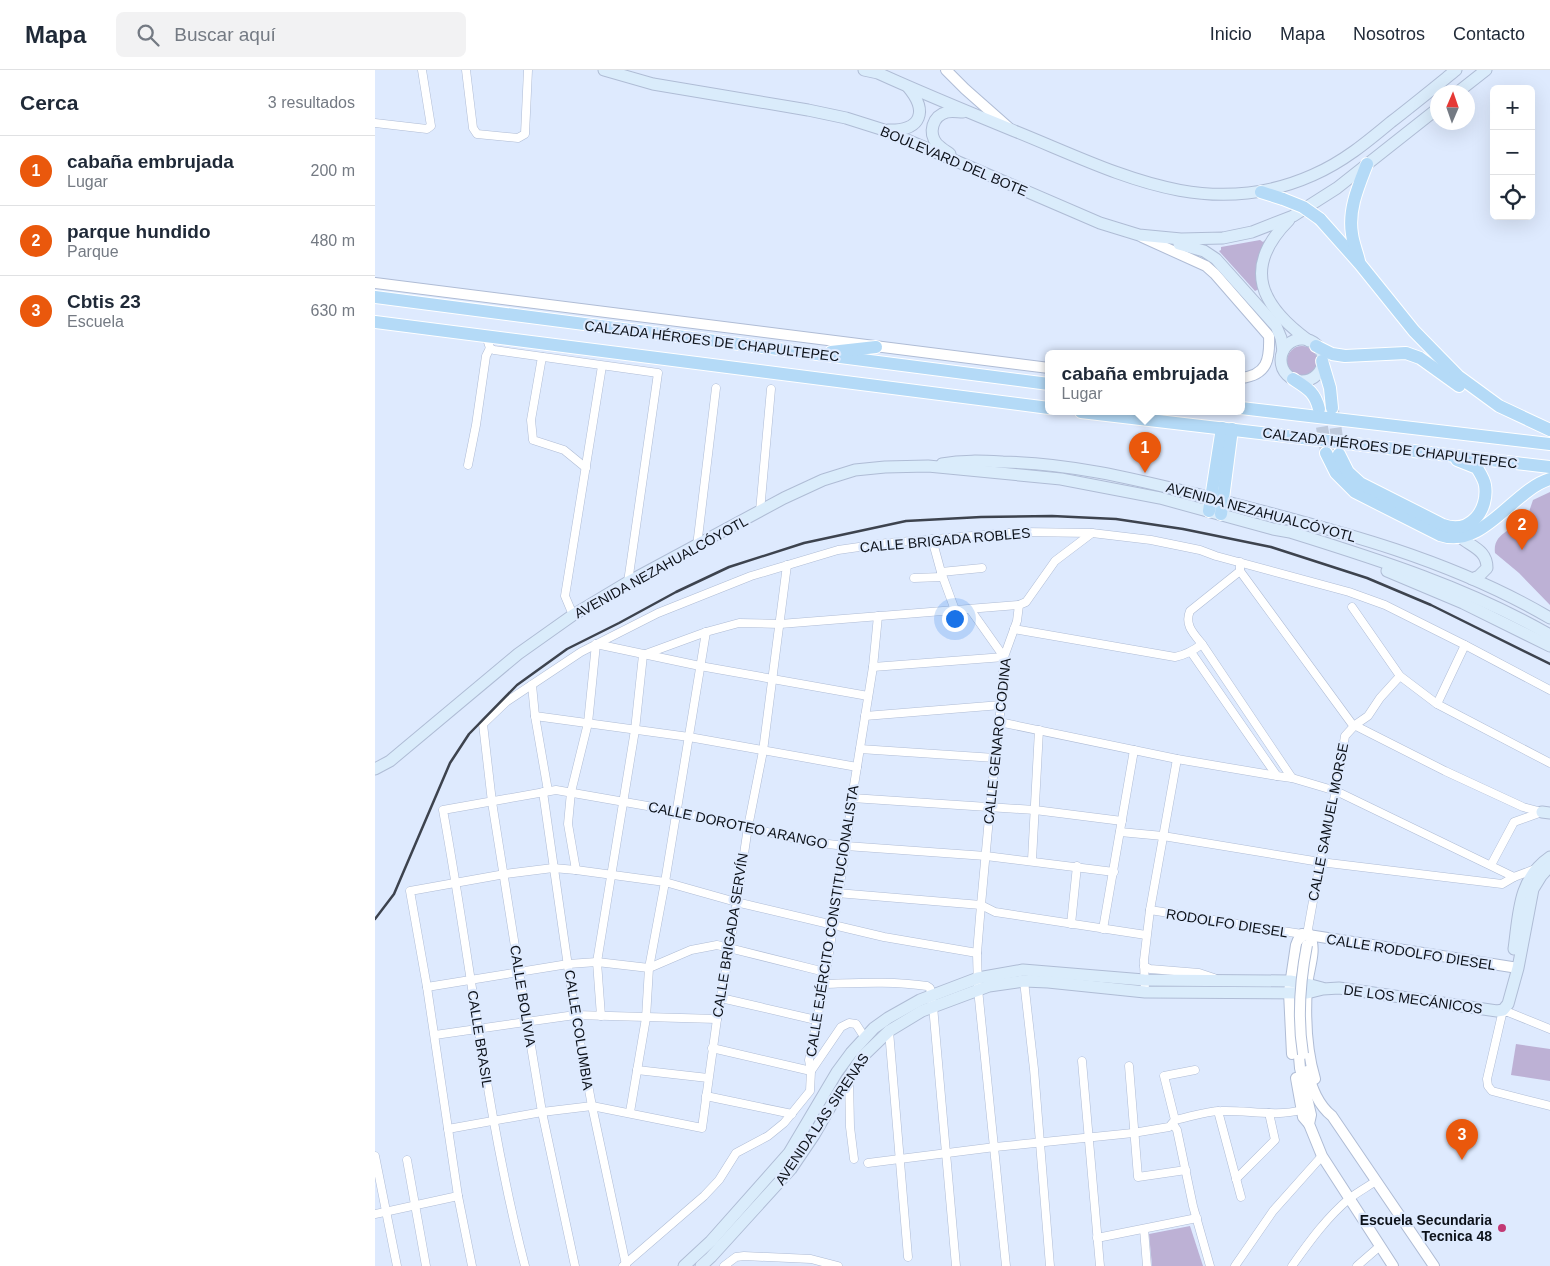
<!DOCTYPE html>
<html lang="es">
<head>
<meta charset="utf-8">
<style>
	:root { --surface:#fff; --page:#f2f2f3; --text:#1f2937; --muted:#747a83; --line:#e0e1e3; --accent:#ea580c }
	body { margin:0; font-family:Helvetica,sans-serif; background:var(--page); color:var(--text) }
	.controls { position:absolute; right:15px; top:15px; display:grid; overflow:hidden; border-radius:8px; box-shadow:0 5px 20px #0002 }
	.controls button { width:45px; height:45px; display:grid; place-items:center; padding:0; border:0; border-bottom:1px solid var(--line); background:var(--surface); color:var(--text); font:25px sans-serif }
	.compass { position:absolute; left:1055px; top:15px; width:45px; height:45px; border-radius:50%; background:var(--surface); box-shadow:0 5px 20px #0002; rotate:2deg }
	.you { position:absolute; left:579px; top:548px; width:18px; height:18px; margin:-12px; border:4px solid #fff; border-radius:50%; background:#1a73e8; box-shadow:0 0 0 8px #1a73e833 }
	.badge { display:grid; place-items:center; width:32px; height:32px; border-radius:50%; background:var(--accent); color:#fff; font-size:16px; font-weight:700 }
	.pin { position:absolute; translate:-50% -41px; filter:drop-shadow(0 1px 2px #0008) }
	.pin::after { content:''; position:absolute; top:26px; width:18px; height:15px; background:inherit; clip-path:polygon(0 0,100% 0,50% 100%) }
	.popup { position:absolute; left:670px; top:280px; width:200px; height:65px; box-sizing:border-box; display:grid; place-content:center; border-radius:8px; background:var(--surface); filter:drop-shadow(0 1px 4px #0005); font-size:16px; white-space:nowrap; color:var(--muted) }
	.popup b { font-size:19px; color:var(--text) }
	.popup::after { content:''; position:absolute; left:50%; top:100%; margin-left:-10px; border:10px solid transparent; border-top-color:var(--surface) }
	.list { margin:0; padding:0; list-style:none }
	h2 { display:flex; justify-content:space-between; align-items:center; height:65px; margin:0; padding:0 20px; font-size:21px }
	h2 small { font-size:16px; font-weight:400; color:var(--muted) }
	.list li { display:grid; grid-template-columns:32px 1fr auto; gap:15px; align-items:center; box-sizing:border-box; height:70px; padding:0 20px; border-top:1px solid var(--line) }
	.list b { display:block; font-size:19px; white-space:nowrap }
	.list p { margin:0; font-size:16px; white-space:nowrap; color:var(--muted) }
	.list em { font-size:16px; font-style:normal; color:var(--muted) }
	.icon { flex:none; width:28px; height:28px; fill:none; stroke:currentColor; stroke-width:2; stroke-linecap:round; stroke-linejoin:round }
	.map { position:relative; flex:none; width:1175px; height:1196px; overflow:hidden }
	header { display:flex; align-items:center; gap:30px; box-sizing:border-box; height:70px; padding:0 25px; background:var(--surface); border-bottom:1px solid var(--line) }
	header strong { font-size:24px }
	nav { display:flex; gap:28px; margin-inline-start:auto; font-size:18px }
	.search { width:350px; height:45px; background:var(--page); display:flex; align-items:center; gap:12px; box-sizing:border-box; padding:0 18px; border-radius:8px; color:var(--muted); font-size:19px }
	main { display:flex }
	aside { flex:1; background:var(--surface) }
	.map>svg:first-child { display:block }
	.green { fill:#bdb1d5 }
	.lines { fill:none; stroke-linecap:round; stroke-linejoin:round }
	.primary-tunnel { stroke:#bfcadc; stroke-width:12; stroke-dasharray:12 6; stroke-linecap:butt }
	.minor-casing { stroke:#afbcd5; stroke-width:9 }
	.tertiary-casing { stroke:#afbcd5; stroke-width:12 }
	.secondary-casing { stroke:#afbcd5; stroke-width:13 }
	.primary-casing { stroke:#fff; stroke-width:14 }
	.minor { stroke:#fff; stroke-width:8 }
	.tertiary { stroke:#fff; stroke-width:10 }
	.secondary { stroke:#daecfb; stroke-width:11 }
	.primary { stroke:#b4daf7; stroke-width:12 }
	.rail { stroke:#3d434e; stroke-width:2.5 }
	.tertiary-bridge-casing { stroke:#afbcd5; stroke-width:12; stroke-linecap:butt }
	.primary-bridge-casing { stroke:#fff; stroke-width:14; stroke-linecap:butt }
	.tertiary-bridge { stroke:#fff; stroke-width:10 }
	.primary-bridge { stroke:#b4daf7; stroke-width:12 }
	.poi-dot { fill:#c23974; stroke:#deeafe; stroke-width:2 }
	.labels { text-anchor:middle; stroke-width:4.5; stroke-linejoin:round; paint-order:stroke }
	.street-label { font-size:14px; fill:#0d121a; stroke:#deeafe }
	.poi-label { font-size:14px; font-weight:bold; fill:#0d121a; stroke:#deeafe; text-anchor:end }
</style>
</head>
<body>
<header>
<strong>Mapa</strong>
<div class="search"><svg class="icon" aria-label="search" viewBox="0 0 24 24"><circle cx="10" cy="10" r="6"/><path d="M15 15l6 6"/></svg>Buscar aquí</div>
<nav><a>Inicio</a><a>Mapa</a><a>Nosotros</a><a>Contacto</a></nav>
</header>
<main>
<aside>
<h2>Cerca<small>3 resultados</small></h2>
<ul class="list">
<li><span class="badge">1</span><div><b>cabaña embrujada</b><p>Lugar</p></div><em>200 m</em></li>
<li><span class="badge">2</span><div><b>parque hundido</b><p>Parque</p></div><em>480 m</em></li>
<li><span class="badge">3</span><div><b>Cbtis 23</b><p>Escuela</p></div><em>630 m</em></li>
</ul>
</aside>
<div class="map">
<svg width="1175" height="1196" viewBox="0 0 1175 1196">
	<rect width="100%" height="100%" fill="#deeafe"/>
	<!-- green -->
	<g class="green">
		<path d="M 885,170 L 888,172 L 890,170 C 884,187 883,201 884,219 L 880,221 L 844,181 L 846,180 L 846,177 Z"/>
		<circle cx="927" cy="291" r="15"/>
		<path d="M 1175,422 L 1175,535 L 1144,503 L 1120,483 C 1117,461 1143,460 1152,445 C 1155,441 1156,435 1158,430 Z"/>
		<path d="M 1141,974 L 1175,979 L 1175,1011 L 1136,1005 Z"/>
		<path d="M 815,1156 L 828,1196 L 777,1196 L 774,1164 Z"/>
	</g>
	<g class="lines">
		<!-- primary-tunnel -->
		<g class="primary-tunnel">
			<path d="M 944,339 L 951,381"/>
			<path d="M 958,340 L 964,382"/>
		</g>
		<defs>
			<g id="minor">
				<path d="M 91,0 L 98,58 L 102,64 L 143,68 L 150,64 L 153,0"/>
				<path d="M 0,53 L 52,59 L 56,56 L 47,0"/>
				<path d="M 111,266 L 115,278 L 119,280 L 283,303 L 253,512"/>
				<path d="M 167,287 L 156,350 L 158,370 L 189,380 L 211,398"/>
				<path d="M 93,395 L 101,355 L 111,286 L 115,278"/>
				<path d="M 385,441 L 396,319"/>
				<path d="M 557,469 L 566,502 L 580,540"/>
				<path d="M 322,476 L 341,318"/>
				<path d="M 865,492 L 865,501 L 977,654 L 1070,701 L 1148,737 L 1167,742"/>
				<path d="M 566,502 L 607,498"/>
				<path d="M 539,508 L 567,507"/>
				<path d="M 977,537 L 1025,606 L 1062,634 L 1175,693"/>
				<path d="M 595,539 L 629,587"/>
				<path d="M 198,545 L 190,526 L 227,296"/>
				<path d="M 639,559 L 800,587 C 810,585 818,581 827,574 C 819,564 809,555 815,541 L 865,501"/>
				<path d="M 221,574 L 325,596 L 493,626"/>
				<path d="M 827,574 L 917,708"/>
				<path d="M 816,582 L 902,706 L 917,708 L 961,721 L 1139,807 L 1160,799"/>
				<path d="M 498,597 L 629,587"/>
				<path d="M 157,615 L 160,646 L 173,721"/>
				<path d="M 1062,634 L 1090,575"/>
				<path d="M 160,646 L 314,667 L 482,697"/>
				<path d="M 490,646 L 626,635"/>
				<path d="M 624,652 L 802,689 L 902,706"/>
				<path d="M 485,679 L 620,688"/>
				<path d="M 168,722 L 200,945 L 217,1036 L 251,1195"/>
				<path d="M 477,728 L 660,740 L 747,751"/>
				<path d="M 745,762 L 788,766 L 945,792 L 1127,814 L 1139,807"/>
				<path d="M 657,790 L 664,660"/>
				<path d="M 1116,795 L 1139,752 L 1167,742"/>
				<path d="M 201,800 L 193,754 L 196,722 L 213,653 L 221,574"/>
				<path d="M 462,823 L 606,835 L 620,842 L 771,865"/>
				<path d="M 775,840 L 927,864"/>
				<path d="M 696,854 L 702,796"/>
				<path d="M 728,859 L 759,680"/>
				<path d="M 935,866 L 933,859 L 945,792 L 961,721 L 970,666 L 980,655 L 993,646 L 1005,628 L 1025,606"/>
				<path d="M 769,896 L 775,899 L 824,903 L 839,908"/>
				<path d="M 649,911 L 659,999 L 675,1196"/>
				<path d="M 449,914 C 484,913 517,911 552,916 L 555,918 L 558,936 L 581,1196"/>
				<path d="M 52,917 L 193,894 L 222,892 L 274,898 L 316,880 L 342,875 L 450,902"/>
				<path d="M 770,922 L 769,890 L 775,840 L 802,689"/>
				<path d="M 346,928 L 441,950"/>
				<path d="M 226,946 L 222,892 L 260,660 L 268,585 L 331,562 L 364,553 L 405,554 L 644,535"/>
				<path d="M 1175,959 L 1128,940 L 1112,1009 L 1113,1016 L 1117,1021 L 1175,1036"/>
				<path d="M 514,961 L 533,1187"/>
				<path d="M 60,965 L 200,945 L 342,949"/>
				<path d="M 337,978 L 436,1001 L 466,957 L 474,953 L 481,954 L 490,968"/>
				<path d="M 707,991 L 725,1196"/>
				<path d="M 754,996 L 763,1107 L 811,1100"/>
				<path d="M 262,1000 L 333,1008"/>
				<path d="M 474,1008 L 475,1057 L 479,1089"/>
				<path d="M 331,1026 L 417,1044"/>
				<path d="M 843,1041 L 866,1127"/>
				<path d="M 255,1042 L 271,948 L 274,898 L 290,812 L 331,562"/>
				<path d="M 800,1050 L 789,1006 L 820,1000"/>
				<path d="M 798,1054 L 802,1060 L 818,1136 L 835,1196"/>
				<path d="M 73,1059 L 167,1042 L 217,1036 L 327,1058 L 342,949 L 355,878 L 373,757 L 388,681 L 412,495"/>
				<path d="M 0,1086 L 22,1196"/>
				<path d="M 32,1090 L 51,1196"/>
				<path d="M 493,1093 L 620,1077 L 758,1063 L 794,1057 L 800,1050 C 815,1047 831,1041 846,1041 C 873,1040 900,1047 927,1040"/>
				<path d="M 861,1109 L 900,1070 L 894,1043"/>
				<path d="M 0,1144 L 83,1126"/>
				<path d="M 769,1159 L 772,1196"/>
				<path d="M 722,1168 L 822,1148"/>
				<path d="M 97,1196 L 83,1126 L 52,917 L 35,821 L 130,804 L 178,798 L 201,800 L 290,812 L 361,832 L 509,867 L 602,883"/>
				<path d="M 150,1196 C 111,1046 96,892 68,740 L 181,720 L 301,741 L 435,772 L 471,776 L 611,786 L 739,802"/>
				<path d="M 200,1196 L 167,1042 L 152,952 L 117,732 L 108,654 L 131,632 L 206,582 L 283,543 L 376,506 L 463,480 L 512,473 L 647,462 L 717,463 L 776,470 L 825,480 L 841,486 L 974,522 L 1010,535 L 1090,575 L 1175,620"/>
				<path d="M 248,1196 L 329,1126 L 344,1110 L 361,1083 L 393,1066 L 409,1053 L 435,1021 L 436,1001 L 434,990 L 449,914 L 471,776 L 477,728 L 498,597 L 503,546"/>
				<path d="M 349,1196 L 361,1187 L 369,1186 L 436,1189 L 463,1196"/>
				<path d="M 631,1196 L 603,919 L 602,883 L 606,835 L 615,737 L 626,635 L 629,587 L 642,551 L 644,535 L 651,532 L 680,491 L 717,463"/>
				<path d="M 860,1196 L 898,1141 L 947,1086"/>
				<path d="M 917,1196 C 934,1172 952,1147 975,1128 C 983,1122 992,1117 1001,1111"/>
				<path d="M 982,1196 L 1005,1176"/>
			</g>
			<g id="tertiary">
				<path d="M 571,0 L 590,19 L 633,57"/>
				<path d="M 767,167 L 831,196 L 840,204 L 894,266 C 895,290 892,305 866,308"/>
				<path d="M 0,213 L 674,298"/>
				<path d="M 927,864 L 1143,898"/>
				<path d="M 935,866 C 942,881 933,900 932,916 C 930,947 931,979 940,1009"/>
				<path d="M 923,975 L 925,998 L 936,1045 L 934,1054 L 947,1086 L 1018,1196"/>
				<path d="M 917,984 L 914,922 L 921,875 L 923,870 L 929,865"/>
				<path d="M 932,1001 C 937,1018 943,1035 957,1046 L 1059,1196"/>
				<path d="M 921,1008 L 928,1047 L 934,1054"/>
			</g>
			<g id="secondary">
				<path d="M 229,0 L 278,14 L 433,40 L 471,48 L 509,60 L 725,153 L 764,165 L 806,169 L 848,168 L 877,162 L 918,146 L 962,118 L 1062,39"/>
				<path d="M 489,0 L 503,3 C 549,24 596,43 642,62 C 741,102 831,153 938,105 C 968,92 992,72 1016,52 C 1038,35 1060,17 1081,0"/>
				<path d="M 1083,22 L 1111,0"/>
				<path d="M 513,60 C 547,61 553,41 533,17"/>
				<path d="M 575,84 C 571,81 566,78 562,74 C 553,63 557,46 572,42 C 577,41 583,42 588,42"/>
				<path d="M 914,150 C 866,198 886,236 934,271"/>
				<path d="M 804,174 L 829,181 L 841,189 L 901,256 L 906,268 L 908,281"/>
				<circle cx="927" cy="290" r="21"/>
				<path d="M 567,394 C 588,390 607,391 628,392 C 697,393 763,410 829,426 C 948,457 1068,485 1175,548"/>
				<path d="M 1085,467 C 1097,477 1112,480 1112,498 L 1104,506 L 1097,509"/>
				<path d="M 1012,501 L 1088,533 L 1175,576"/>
				<path d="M 0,699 L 15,691 L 143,584 L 198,545 L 253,512 L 409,428 L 448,410 L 480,400 L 510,397 L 553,396 L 686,409 L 785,428 L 898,459 L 915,462 C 1005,490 1093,518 1175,565"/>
				<path d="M 1167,742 L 1175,743"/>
				<path d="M 1139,879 C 1144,843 1143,809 1175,787"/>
				<path d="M 309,1196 L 336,1171 L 414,1083 L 462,1002 L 476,983 L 499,958 L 513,948 L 545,930 L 603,908 L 648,900 L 769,910 L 915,911 L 932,914 L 947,918"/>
				<path d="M 326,1196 L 336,1187 L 416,1099 L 439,1065 L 462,1025 L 487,987 L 514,961 L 547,941 L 614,916 L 649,911 L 673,912 L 770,922 L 932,923 L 948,919 L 964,918 L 1122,941 L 1128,940 L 1133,934 L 1143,898 L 1158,819 L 1166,806 L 1175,796"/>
			</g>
			<g id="primary">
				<path d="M 886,122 L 908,129"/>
				<path d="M 945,149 L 985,194 L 1039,261 L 1083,306 L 1124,336 L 1175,360"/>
				<path d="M 984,191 C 982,182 978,173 977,164 C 973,140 983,117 992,94"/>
				<path d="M 0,227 L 674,314"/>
				<path d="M 0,252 L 674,338"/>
				<path d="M 941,276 L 957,284 L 970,286 L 1031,283 L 1045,288 L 1084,316"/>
				<path d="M 456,282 L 501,277"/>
				<path d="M 947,291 L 955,318 L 957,338"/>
				<path d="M 918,309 C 932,318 940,322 944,339"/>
				<path d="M 866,338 L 1175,374"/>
				<path d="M 706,342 L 1175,397"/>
				<path d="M 951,383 L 961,403 L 980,422 L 1065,465 C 1108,480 1138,420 1175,409"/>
				<path d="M 964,384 L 973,402 L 985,413 L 1068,455 C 1095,465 1114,440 1110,415 C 1109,409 1105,403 1102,398 L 1082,390"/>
				<path d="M 834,441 L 847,358"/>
				<path d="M 846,444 L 857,359"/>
			</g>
		</defs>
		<!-- minor casing -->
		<use href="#minor" class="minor-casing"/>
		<!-- tertiary casing -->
		<use href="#tertiary" class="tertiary-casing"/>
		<!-- secondary casing -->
		<use href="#secondary" class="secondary-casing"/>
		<!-- primary casing -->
		<use href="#primary" class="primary-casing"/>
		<!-- minor -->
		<use href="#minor" class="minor"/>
		<!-- tertiary -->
		<use href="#tertiary" class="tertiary"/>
		<!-- secondary -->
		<use href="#secondary" class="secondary"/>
		<!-- primary -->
		<use href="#primary" class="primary"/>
		<!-- rail -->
		<path class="rail" d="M 0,849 L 19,824 L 75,693 L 94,664 L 142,615 L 192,579 L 244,553 L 301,522 L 354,497 L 429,473 L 531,451 L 606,447 L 677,446 L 741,449 L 808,459 L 896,477 L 992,508 L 1056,535 L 1175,594"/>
		<defs>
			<path id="tertiary-bridge" d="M 928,984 C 922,947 925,911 932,875"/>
			<path id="primary-bridge" d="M 908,129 L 928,137 L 945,149"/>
		</defs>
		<!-- tertiary-bridge casing -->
		<use href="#tertiary-bridge" class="tertiary-bridge-casing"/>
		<!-- primary-bridge casing -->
		<use href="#primary-bridge" class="primary-bridge-casing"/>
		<!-- tertiary-bridge -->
		<use href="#tertiary-bridge" class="tertiary-bridge"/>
		<!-- primary-bridge -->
		<use href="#primary-bridge" class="primary-bridge"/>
	</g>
	<!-- markers -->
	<circle class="poi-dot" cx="1127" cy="1158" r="5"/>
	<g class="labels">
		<!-- street labels -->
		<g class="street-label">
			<text transform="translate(579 91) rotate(23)" y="5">BOULEVARD DEL BOTE</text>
			<text transform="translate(337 271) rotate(7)" y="5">CALZADA HÉROES DE CHAPULTEPEC</text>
			<text transform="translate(1015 378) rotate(7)" y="5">CALZADA HÉROES DE CHAPULTEPEC</text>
			<text transform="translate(886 442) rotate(15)" y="5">AVENIDA NEZAHUALCÓYOTL</text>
			<text transform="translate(570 470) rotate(-5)" y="5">CALLE BRIGADA ROBLES</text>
			<text transform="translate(286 497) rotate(-29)" y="5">AVENIDA NEZAHUALCÓYOTL</text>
			<text transform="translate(622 671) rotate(-84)" y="5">CALLE GENARO CODINA</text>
			<text transform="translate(953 752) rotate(-79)" y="5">CALLE SAMUEL MORSE</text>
			<text transform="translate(363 755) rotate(12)" y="5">CALLE DOROTEO ARANGO</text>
			<text transform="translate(457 851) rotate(-81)" y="5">CALLE EJÉRCITO CONSTITUCIONALISTA</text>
			<text transform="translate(852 853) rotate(9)" y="5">RODOLFO DIESEL</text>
			<text transform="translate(355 865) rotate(-81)" y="5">CALLE BRIGADA SERVÍN</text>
			<text transform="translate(1036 882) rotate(9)" y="5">CALLE RODOLFO DIESEL</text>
			<text transform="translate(148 926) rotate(81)" y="5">CALLE BOLIVIA</text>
			<text transform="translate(1038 929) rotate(8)" y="5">DE LOS MECÁNICOS</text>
			<text transform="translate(204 960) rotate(81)" y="5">CALLE COLUMBIA</text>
			<text transform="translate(105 969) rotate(81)" y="5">CALLE BRASIL</text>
			<text transform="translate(447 1049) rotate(-56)" y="5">AVENIDA LAS SIRENAS</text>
		</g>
		<!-- poi labels -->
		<g class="poi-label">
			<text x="1117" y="1155">Escuela Secundaria<tspan x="1117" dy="16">Tecnica 48</tspan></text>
		</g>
	</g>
</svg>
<div class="controls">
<button>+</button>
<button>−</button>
<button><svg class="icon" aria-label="locate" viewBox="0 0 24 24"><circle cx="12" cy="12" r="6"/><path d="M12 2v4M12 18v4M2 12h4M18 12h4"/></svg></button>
</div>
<svg class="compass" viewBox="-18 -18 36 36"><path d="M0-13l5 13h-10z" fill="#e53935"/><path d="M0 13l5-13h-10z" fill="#747a83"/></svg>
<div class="you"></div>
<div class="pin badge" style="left:770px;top:403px">1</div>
<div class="popup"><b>cabaña embrujada</b>Lugar</div>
<div class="pin badge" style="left:1147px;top:480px">2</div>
<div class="pin badge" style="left:1087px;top:1090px">3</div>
</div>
</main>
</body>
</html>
